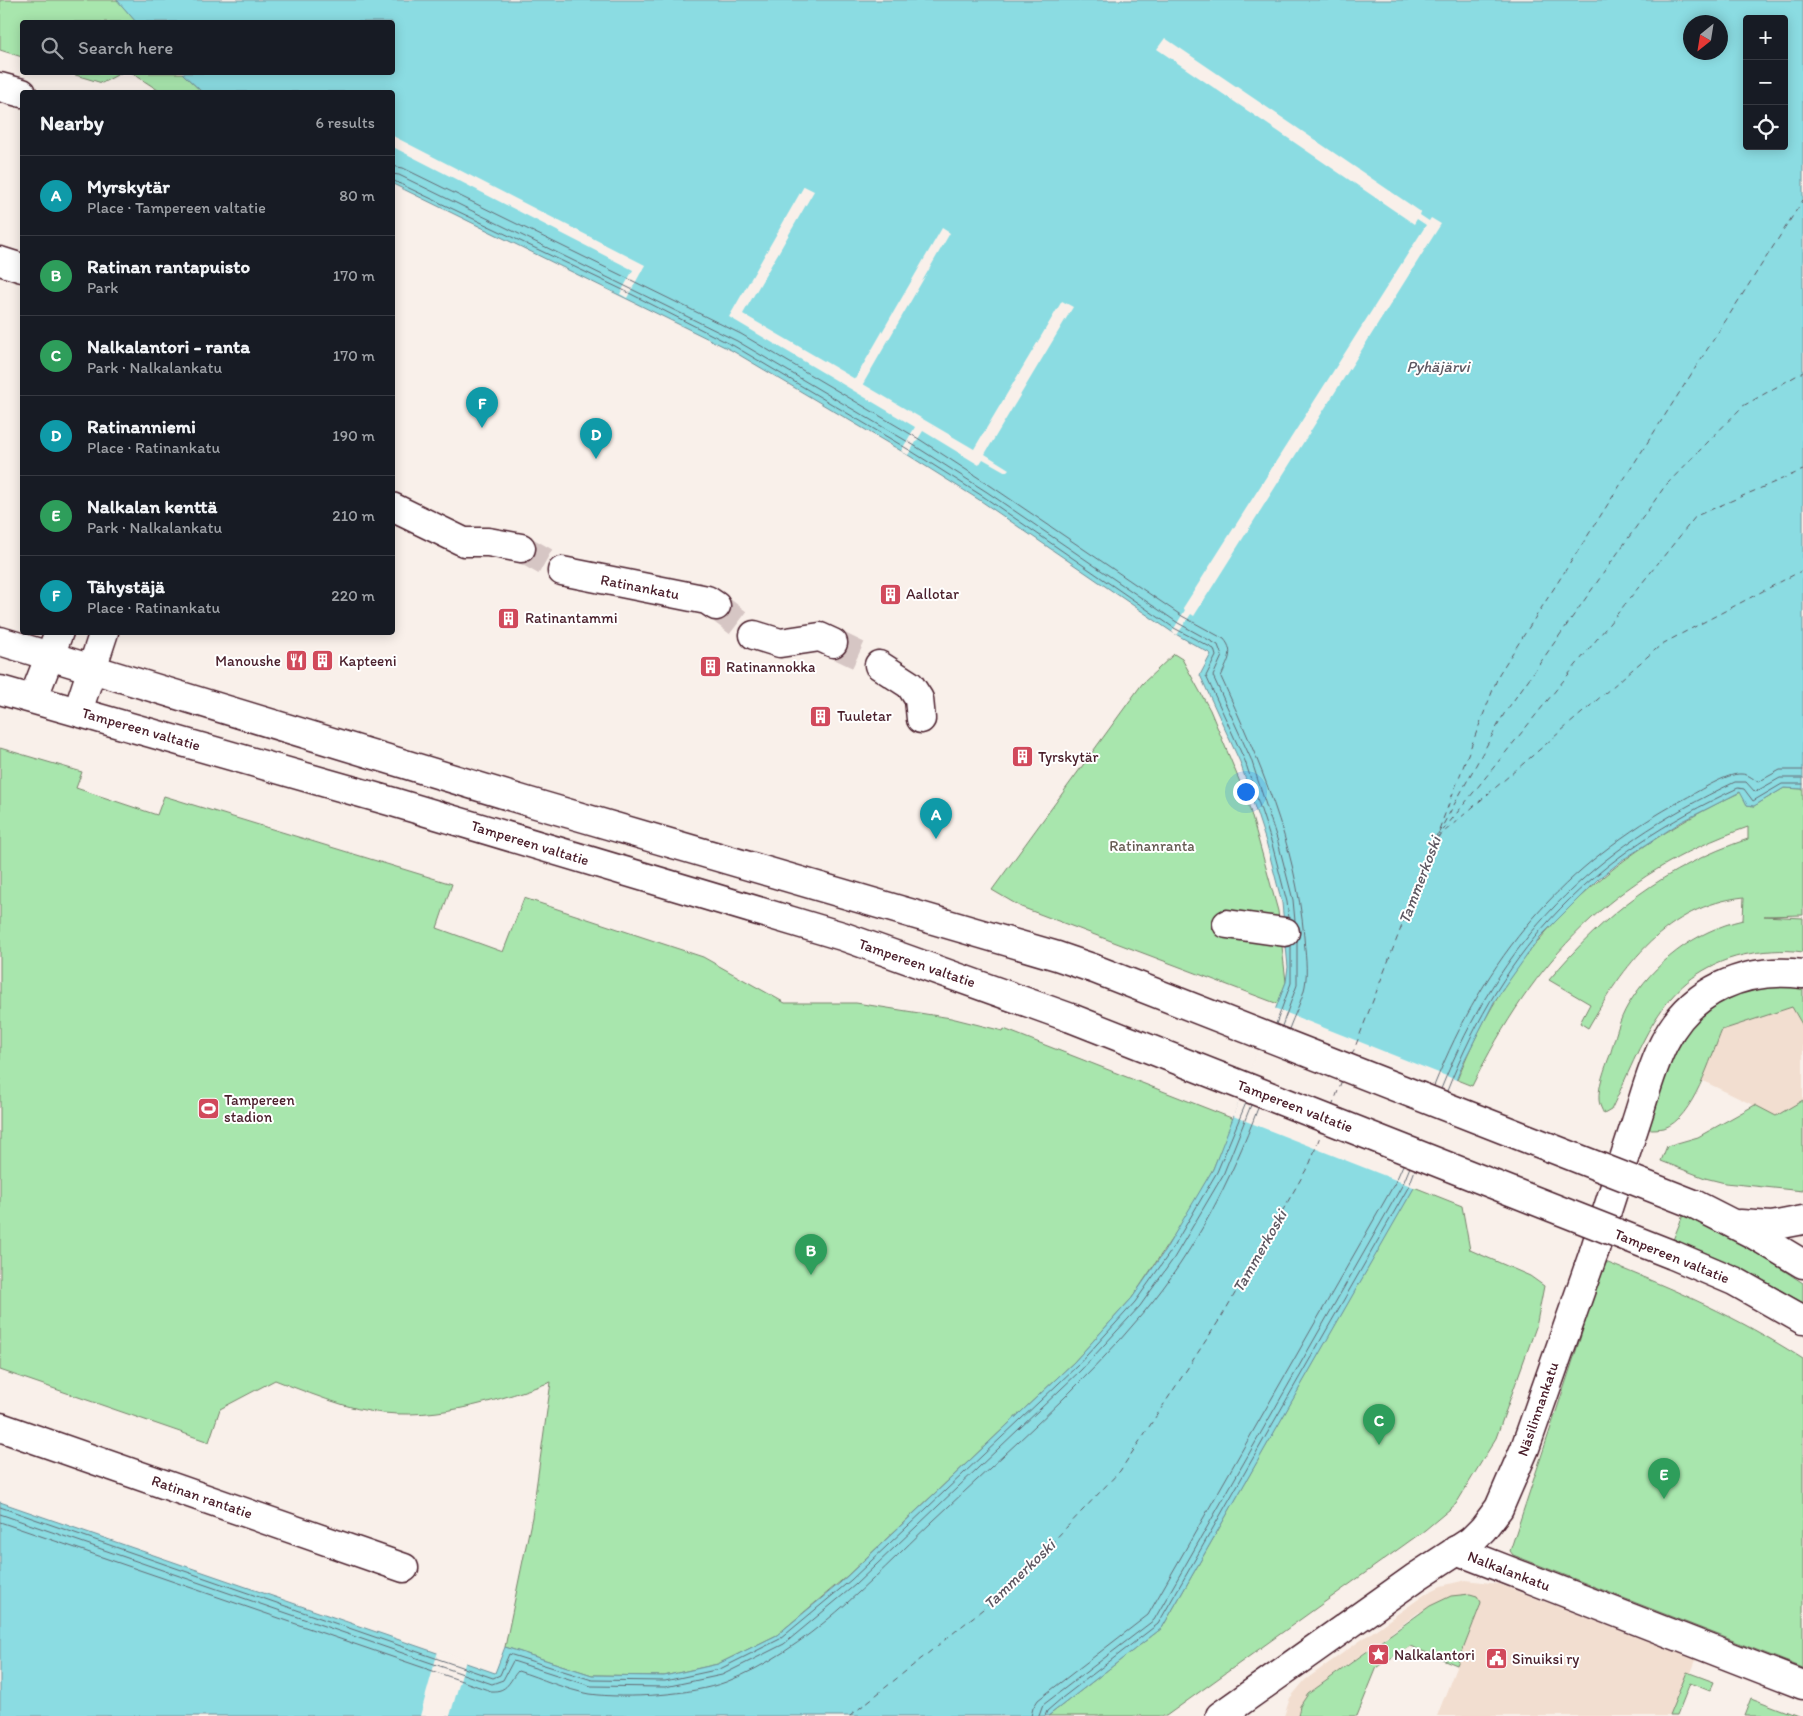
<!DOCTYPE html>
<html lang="en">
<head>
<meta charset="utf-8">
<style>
	:root { --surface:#171b24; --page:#20242c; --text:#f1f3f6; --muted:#9ea1a6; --line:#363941; --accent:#0b8043 }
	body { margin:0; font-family:Itim,sans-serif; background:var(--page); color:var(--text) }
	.controls { position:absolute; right:15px; top:15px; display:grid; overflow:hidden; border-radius:5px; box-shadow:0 2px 12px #0003 }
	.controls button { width:45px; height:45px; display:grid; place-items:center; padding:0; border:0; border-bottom:1px solid var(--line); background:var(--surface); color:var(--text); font:25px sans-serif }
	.compass { position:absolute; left:1683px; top:15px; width:45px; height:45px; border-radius:50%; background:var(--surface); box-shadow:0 2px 12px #0003; rotate:210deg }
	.you { position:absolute; left:1245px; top:791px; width:18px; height:18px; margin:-12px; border:4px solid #fff; border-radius:50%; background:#1a73e8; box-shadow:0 0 0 8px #1a73e833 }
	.badge { display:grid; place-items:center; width:32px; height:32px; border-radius:50%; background:var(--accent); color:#fff; font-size:16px; font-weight:700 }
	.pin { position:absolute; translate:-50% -41px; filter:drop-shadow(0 1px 2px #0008) }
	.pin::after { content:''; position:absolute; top:26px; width:18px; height:15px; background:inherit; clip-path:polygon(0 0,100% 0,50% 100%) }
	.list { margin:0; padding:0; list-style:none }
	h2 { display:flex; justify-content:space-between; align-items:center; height:65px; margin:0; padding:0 20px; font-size:21px }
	h2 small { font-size:16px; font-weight:400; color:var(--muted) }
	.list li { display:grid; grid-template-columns:32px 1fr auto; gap:15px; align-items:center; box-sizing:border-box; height:80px; padding:0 20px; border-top:1px solid var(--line) }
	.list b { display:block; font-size:19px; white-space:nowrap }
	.list p { margin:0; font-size:16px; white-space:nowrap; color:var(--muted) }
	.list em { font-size:16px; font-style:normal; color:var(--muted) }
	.icon { flex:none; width:28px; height:28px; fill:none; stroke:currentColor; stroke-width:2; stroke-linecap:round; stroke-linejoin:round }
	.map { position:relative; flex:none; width:1803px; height:1716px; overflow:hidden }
	.search { position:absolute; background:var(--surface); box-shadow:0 2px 12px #0003; left:20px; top:20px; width:375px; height:55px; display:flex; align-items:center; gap:12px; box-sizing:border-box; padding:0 18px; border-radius:5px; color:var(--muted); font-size:19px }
	.panel { position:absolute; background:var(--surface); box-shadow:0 2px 12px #0003; left:20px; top:90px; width:375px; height:545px; border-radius:5px }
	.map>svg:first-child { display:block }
	.built { fill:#f2ded0 }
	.green { fill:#a8e6ad; stroke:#79826c }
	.water { fill:#8bdce2; stroke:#719099; fill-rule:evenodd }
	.pier { fill:#f9f0ea }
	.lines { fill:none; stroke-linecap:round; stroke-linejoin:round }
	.shore { stroke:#646b74; stroke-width:1 }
	.ferry { stroke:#5e5862; stroke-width:1; stroke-dasharray:6 5; stroke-linecap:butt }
	.minor-tunnel { stroke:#d6c6c4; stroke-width:28; stroke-dasharray:28 14; stroke-linecap:butt }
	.minor-casing { stroke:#4a1f2b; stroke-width:31 }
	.major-casing { stroke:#4a1f2b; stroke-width:31 }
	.minor { stroke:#fff; stroke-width:28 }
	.major { stroke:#fff; stroke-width:28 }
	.major-bridge-casing { stroke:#4a1f2b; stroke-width:31; stroke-linecap:butt }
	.major-bridge { stroke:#fff; stroke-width:28 }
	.labels { text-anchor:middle; stroke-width:4; stroke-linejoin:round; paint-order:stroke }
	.street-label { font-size:15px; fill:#4a1f2b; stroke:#fff }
	.poi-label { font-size:15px; fill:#4a1f2b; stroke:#fff; text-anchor:start }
	.park-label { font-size:15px; fill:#665b52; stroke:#fff }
	.water-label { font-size:16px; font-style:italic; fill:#5e5862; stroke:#fff }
</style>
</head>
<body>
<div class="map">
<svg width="1803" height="1716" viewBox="0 0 1803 1716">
	<rect width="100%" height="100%" fill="#f9f0ea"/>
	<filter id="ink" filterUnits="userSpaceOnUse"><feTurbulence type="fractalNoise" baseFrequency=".02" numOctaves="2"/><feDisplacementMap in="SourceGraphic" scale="10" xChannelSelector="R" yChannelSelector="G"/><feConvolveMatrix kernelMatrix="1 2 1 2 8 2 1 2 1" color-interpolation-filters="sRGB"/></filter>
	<g filter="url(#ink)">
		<!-- built -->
		<g class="built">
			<path d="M 1792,1007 L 1803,1026 L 1803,1100 L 1776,1116 L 1701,1080 L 1722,1030 Z"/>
			<path d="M 1466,1580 L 1499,1584 L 1696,1660 L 1674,1716 L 1437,1716 L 1480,1606 L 1419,1612 L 1308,1694 L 1300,1706 L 1298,1716 L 1284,1716 L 1290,1698 L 1305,1680 L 1427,1593 L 1441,1586 Z"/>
		</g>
		<!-- green -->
		<g class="green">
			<path d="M 0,0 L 117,0 L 137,22 L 22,22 L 22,57 L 0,50 Z"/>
			<path d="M 69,73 L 121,73 L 102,83 Z"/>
			<path d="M 132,73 L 182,73 L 202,92 L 161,92 Z"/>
			<path d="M 1174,654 L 1182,659 L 1210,710 L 1247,799 L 1278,911 L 1286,982 L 1278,1004 L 1021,907 L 992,890 L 1142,684 Z"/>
			<path d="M 0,748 L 82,772 L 76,788 L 157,815 L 164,796 L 452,884 L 437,928 L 503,952 L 524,898 L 703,957 L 785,1003 L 856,1003 L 951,1018 L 1003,1031 L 1004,1029 L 1234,1119 L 1213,1169 L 1187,1216 L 1132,1298 L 1074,1362 L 847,1576 L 777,1635 L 718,1664 L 664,1676 L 592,1675 L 505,1647 L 532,1517 L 551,1382 C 485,1405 414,1427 344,1405 C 321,1398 298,1389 275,1380 L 220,1409 L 209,1442 L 0,1370 Z"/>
			<path d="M 1784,788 L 1803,789 L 1803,915 L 1764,916 L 1803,918 L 1803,952 C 1783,949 1762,951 1743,955 C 1661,974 1643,1044 1611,1110 L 1604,1114 C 1602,1110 1599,1104 1599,1100 C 1598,1086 1605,1068 1610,1055 C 1615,1038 1619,1020 1628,1005 C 1654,963 1694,931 1743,920 L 1744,897 C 1666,906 1624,965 1588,1028 L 1580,1023 L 1590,1004 L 1549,980 C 1605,913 1665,867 1748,839 L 1748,827 C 1613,874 1534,960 1472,1086 L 1457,1080 C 1512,940 1607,855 1741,792 L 1747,805 L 1754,806 Z"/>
			<path d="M 1803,984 L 1803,1026 L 1792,1007 L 1722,1030 C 1711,1056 1693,1119 1664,1128 C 1659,1129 1653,1129 1648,1129 L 1675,1048 L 1700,1011 L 1733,990 Z"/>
			<path d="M 1803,1100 L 1803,1191 L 1725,1183 L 1705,1178 L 1661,1161 L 1667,1146 L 1698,1137 L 1755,1105 L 1776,1116 Z"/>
			<path d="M 1414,1187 L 1462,1206 L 1470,1250 L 1530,1276 L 1544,1286 L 1536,1327 L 1496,1438 L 1456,1504 L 1425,1530 L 1166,1716 L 1048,1716 L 1162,1628 Z"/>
			<path d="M 1683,1215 L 1760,1255 L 1803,1283 L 1803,1303 L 1747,1271 L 1673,1240 Z"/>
			<path d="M 1603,1261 C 1676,1290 1736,1316 1803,1359 L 1803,1668 L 1513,1555 L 1510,1551 L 1580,1339 Z"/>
			<path d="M 1470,1594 L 1477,1596 L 1481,1602 L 1480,1606 L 1457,1665 L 1410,1646 L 1377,1667 L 1357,1716 L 1298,1716 L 1300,1706 L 1308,1694 L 1430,1606 L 1451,1596 Z"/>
			<path d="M 1687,1672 L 1714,1682 L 1710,1691 L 1690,1683 L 1677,1716 L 1669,1716 Z"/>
			<path d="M 1751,1698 L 1798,1716 L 1744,1716 Z"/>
		</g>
		<!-- water -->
		<path class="water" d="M 117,0 L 1803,0 L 1803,789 L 1784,788 L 1754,806 L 1747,805 L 1740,792 L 1681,822 L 1624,859 L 1598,879 L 1540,937 L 1494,1002 L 1463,1063 L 1414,1188 L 1162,1628 L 1048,1716 L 0,1716 L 0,1502 L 495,1673 L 505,1647 L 592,1675 L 664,1676 L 718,1664 L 777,1635 L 840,1583 L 1074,1362 L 1132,1298 L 1164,1252 L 1213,1169 L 1286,982 L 1288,967 L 1282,903 L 1267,845 L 1240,762 L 1200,675 L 1211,654 L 1172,632 L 981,501 L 908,455 L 731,350 L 393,184 L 392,92 L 202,92 L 182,73 L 392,72 L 392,22 L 136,22 ZM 1747,19 L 1784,19 L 1784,146 L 1747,146 ZM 1690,22 L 1720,22 L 1720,52 L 1690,52 Z"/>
		<!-- pier -->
		<g class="pier">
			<path d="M 1165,38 L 1421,212 L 1420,215 L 1429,221 L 1431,218 L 1441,224 L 1194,616 L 1191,614 L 1177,635 L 1172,632 L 1185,610 L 1183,608 L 1426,225 L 1417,219 L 1414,224 L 1157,49 Z"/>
			<path d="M 393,136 L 645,265 L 627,298 L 620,294 L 633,270 L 393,147 Z"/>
			<path d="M 804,186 L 814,191 L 743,314 L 855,379 L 942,228 L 950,233 L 863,384 L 974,449 L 1062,301 L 1073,307 L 985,454 L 1009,469 L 1006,472 L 983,459 L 979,465 L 923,431 L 908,455 L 901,451 L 915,427 L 729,317 Z"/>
			<path d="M 1274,1008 L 1459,1081 L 1416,1188 L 1233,1116 Z"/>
			<path d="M 438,1651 L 466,1660 L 450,1716 L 420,1716 Z"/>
		</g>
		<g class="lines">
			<!-- shore -->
			<g class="shore">
				<path d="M 392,166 L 403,168 L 741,334 L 919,439 L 991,486 L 1182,616 L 1224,639 C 1236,653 1226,663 1221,677 C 1259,760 1296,845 1304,937 C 1305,953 1308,970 1305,986 C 1302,1001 1294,1015 1289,1029"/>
				<path d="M 392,174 L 399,175 L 737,341 L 915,446 L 987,492 L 1178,623 L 1218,645 L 1222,656 L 1213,676 L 1251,759 L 1278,842 L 1293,900 L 1295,921"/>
				<path d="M 392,180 L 623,290 L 734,346 L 911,451 L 984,497 L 1174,628 L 1214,649 L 1216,656 L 1206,676 L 1245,761 L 1272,844 L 1287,902 L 1289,918"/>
				<path d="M 1276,1024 L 1291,983 L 1291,946"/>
				<path d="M 1282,1026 L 1297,985 L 1297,941"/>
				<path d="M 1434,1086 C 1486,956 1562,865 1686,798 C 1699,791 1727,773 1741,774 C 1748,774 1752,778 1758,782 L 1780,770 L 1803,770"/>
				<path d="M 1441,1089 C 1501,939 1590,850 1735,782 L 1746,782 L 1755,792 L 1780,778 L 1803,778"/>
				<path d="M 1447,1091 C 1506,942 1593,855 1738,788 L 1744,789 L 1753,801 L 1782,784 L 1803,784"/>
				<path d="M 0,1507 L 493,1678 L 500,1675 L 509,1654 L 592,1680 L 665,1681 L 720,1669 L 780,1639 L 851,1580 L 1077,1366 L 1135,1302 L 1169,1254 L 1217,1172 L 1246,1103"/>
				<path d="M 0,1514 L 492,1684 L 503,1680 L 513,1661 L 591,1686 L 665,1687 L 722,1675 L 784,1644 L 855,1585 L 1081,1370 L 1140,1306 L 1174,1258 L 1223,1175 L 1251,1105"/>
				<path d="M 0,1522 L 491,1691 C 508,1692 509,1681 518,1671 C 541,1678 566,1690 590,1694 C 626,1699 692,1695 726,1682 C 808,1650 870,1581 933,1521 C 1005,1453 1082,1387 1145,1311 C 1195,1251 1231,1180 1258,1108"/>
				<path d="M 1031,1716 L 1033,1708 L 1038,1700 L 1148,1615 L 1396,1181 L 1403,1165"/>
				<path d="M 1039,1716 L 1043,1705 L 1154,1620 L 1403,1184 L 1410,1167"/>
				<path d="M 1045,1716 L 1047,1711 L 1062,1698 L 1158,1624 L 1409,1186 L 1415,1170"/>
			</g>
			<!-- ferry -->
			<g class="ferry">
				<path d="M 1438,834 L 1504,714 L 1665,486 L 1743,406 L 1803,372"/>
				<path d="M 1437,838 L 1662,644 L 1803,570"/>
				<path d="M 1436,839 L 1696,516 L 1803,470"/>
				<path d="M 1352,1055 L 1499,674 L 1803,200"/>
				<path d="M 1332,1107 L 1342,1080"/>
				<path d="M 850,1716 L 1008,1589 L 1120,1471 L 1222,1316 L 1310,1163 L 1322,1131"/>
			</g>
			<!-- minor-tunnel -->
			<g class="minor-tunnel">
				<path d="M 521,548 L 562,571"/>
				<path d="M 716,606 L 754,635"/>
				<path d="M 833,643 L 879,665"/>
			</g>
			<defs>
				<g id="minor">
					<path d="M 0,87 L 22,93"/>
					<path d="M 0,261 L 22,268"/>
					<path d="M 392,507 L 464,542 L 488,542 L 521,548"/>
					<path d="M 562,571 L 707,600 L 716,606"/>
					<path d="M 754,635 L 780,643 L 820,637 L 833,643"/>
					<path d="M 879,665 L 910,685 L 919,699 L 921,719"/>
					<path d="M 33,699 L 59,632"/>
					<path d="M 78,711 L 104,632"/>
					<path d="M 1227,924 L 1285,932"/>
					<path d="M 0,1427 L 404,1568"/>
					<path d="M 1456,1550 L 1803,1685"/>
					<path d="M 1220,1716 L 1416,1577 L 1471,1541 L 1483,1529 L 1499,1508 L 1525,1448 L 1594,1252"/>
				</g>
				<g id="major">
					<path d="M 0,641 L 526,801 L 1057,956 L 1092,968"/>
					<path d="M 0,690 L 393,802 L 842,936 L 1071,1018"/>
					<path d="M 1694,1204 L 1753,1234 L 1803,1264"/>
					<path d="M 1740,1224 L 1772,1226 L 1803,1220"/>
					<path d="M 1594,1252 C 1607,1210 1621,1168 1635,1125 C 1644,1098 1651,1069 1664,1043 C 1691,989 1745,967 1803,974"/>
					<path d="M 1673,1255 L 1734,1281 L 1803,1320"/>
				</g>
			</defs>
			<!-- minor casing -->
			<use href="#minor" class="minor-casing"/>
			<!-- major casing -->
			<use href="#major" class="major-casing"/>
			<!-- minor -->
			<use href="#minor" class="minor"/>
			<!-- major -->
			<use href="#major" class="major"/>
			<defs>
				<g id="major-bridge">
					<path d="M 1092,968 L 1694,1204"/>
					<path d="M 1071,1018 L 1673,1255"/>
				</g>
			</defs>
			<!-- major-bridge casing -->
			<use href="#major-bridge" class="major-bridge-casing"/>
			<!-- major-bridge -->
			<use href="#major-bridge" class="major-bridge"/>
		</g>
	</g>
	<!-- icons -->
	<defs>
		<symbol id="building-square" viewBox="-11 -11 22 22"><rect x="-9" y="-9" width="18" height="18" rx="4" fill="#d1495b" stroke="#fff"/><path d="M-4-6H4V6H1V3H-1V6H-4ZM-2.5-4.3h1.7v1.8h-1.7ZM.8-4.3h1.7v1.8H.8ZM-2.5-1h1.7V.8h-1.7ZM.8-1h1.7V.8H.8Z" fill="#fff"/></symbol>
		<symbol id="restaurant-square" viewBox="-11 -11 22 22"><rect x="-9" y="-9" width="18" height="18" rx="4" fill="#d1495b" stroke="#fff"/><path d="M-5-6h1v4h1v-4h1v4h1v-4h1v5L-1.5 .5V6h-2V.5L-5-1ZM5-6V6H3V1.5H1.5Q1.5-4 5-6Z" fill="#fff"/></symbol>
		<symbol id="stadium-square" viewBox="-11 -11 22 22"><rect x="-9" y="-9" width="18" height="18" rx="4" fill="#d1495b" stroke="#fff"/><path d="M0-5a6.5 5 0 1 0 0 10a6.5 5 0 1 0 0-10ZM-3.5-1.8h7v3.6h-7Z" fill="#fff"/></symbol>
		<symbol id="sight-square" viewBox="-11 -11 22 22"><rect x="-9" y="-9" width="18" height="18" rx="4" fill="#d1495b" stroke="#fff"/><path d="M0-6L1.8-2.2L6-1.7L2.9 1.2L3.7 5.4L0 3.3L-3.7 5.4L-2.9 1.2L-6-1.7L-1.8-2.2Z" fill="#fff"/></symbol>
		<symbol id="civic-square" viewBox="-11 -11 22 22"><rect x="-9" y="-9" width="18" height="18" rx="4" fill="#d1495b" stroke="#fff"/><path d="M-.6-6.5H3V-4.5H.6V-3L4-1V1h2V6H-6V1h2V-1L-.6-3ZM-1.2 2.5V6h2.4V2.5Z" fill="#fff"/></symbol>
	</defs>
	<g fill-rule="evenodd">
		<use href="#building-square" x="878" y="582" width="25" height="25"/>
		<use href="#building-square" x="496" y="606" width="25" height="25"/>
		<use href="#restaurant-square" x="284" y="648" width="25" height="25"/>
		<use href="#building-square" x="310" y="648" width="25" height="25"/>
		<use href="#building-square" x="698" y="654" width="25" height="25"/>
		<use href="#building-square" x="808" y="704" width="25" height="25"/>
		<use href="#building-square" x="1010" y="744" width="25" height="25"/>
		<use href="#stadium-square" x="196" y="1096" width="25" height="25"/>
		<use href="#sight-square" x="1366" y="1642" width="25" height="25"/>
		<use href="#civic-square" x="1484" y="1646" width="25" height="25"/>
	</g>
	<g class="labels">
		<!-- street labels -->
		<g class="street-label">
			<text transform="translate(640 587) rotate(11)" y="5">Ratinankatu</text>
			<text transform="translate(141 729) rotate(16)" y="5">Tampereen valtatie</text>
			<text transform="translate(530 843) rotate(17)" y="5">Tampereen valtatie</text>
			<text transform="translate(917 963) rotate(19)" y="5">Tampereen valtatie</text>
			<text transform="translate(1295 1106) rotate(21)" y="5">Tampereen valtatie</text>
			<text transform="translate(1672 1256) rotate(22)" y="5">Tampereen valtatie</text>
			<text transform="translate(1538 1409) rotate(-71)" y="5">Näsilinnankatu</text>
			<text transform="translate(202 1497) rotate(19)" y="5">Ratinan rantatie</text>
			<text transform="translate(1509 1571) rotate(21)" y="5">Nalkalankatu</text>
		</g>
		<!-- poi labels -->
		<g class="poi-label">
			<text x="906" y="599">Aallotar</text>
			<text x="525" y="623">Ratinantammi</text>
			<text x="281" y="666" text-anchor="end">Manoushe</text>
			<text x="339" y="666">Kapteeni</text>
			<text x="726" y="672">Ratinannokka</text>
			<text x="837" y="721">Tuuletar</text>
			<text x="1038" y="762">Tyrskytär</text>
			<text x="224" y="1105">Tampereen<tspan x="224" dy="17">stadion</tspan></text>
			<text x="1394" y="1660">Nalkalantori</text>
			<text x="1512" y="1664">Sinuiksi ry</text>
		</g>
		<!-- park labels -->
		<g class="park-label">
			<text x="1152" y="851">Ratinanranta</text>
		</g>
		<!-- water labels -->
		<g class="water-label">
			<text x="1438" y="372">Pyhäjärvi</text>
			<text transform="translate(1419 880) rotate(-69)" y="6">Tammerkoski</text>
			<text transform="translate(1259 1251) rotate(-60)" y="6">Tammerkoski</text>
			<text transform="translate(1019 1574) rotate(-44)" y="6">Tammerkoski</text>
		</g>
	</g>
</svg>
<div class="controls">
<button>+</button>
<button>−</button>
<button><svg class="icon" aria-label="locate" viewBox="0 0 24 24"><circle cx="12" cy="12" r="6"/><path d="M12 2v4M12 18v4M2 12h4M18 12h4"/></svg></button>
</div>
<svg class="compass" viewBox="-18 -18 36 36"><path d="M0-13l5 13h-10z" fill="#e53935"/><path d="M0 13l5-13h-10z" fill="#9ea1a6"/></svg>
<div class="you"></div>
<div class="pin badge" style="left:936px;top:839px;background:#0f9aa8">A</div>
<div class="pin badge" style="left:811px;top:1275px;background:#2e9e5b">B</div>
<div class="pin badge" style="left:1379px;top:1445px;background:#2e9e5b">C</div>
<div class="pin badge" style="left:596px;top:459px;background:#0f9aa8">D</div>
<div class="pin badge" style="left:1664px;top:1499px;background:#2e9e5b">E</div>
<div class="pin badge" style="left:482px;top:428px;background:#0f9aa8">F</div>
<div class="search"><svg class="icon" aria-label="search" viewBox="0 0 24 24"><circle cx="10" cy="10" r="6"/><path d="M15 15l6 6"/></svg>Search here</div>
<section class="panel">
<h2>Nearby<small>6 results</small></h2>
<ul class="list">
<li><span class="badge" style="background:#0f9aa8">A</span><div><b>Myrskytär</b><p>Place · Tampereen valtatie</p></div><em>80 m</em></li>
<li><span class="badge" style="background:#2e9e5b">B</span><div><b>Ratinan rantapuisto</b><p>Park</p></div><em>170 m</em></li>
<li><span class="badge" style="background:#2e9e5b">C</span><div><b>Nalkalantori - ranta</b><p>Park · Nalkalankatu</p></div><em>170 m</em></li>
<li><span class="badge" style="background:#0f9aa8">D</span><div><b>Ratinanniemi</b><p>Place · Ratinankatu</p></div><em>190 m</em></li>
<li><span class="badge" style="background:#2e9e5b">E</span><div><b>Nalkalan kenttä</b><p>Park · Nalkalankatu</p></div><em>210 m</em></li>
<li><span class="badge" style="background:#0f9aa8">F</span><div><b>Tähystäjä</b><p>Place · Ratinankatu</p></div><em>220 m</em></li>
</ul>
</section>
</div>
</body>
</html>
